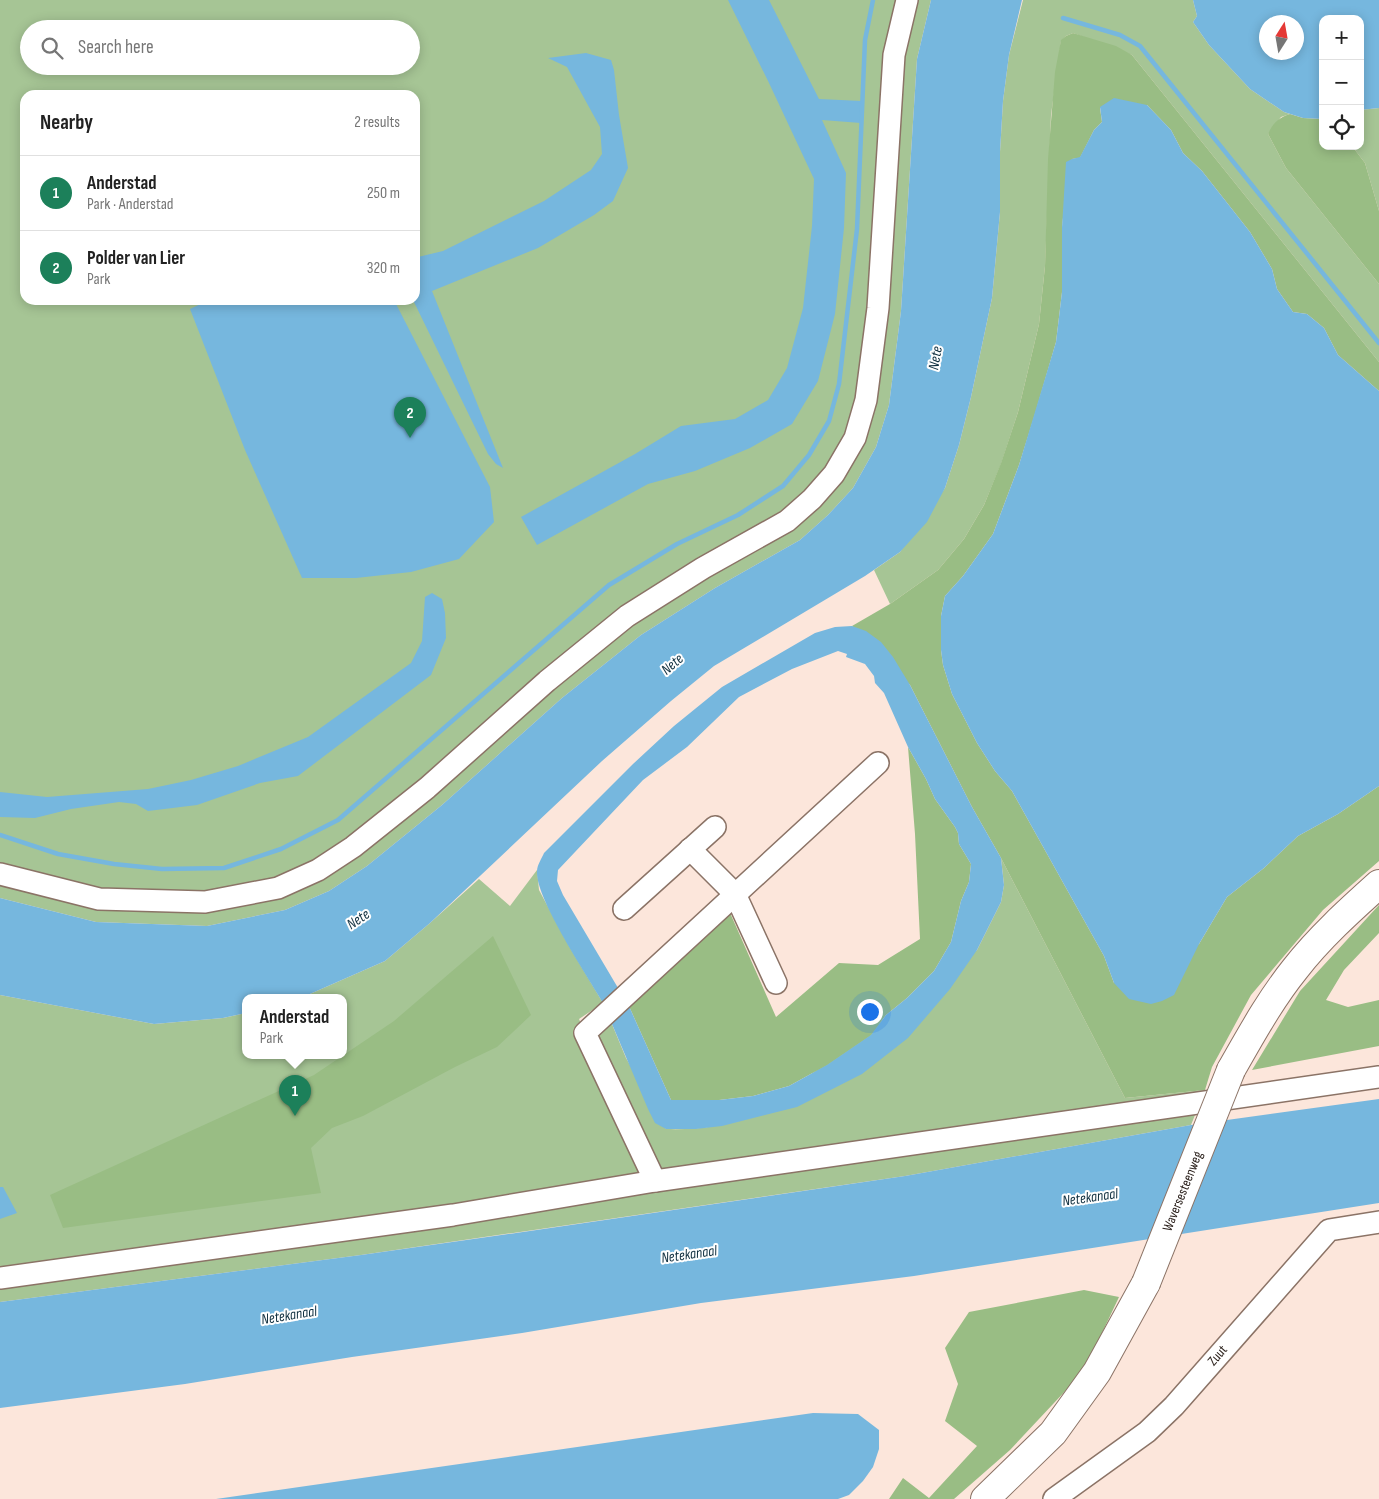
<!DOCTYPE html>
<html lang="en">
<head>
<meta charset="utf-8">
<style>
	:root { --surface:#fff; --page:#f6f6f6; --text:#222; --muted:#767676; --line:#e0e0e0; --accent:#1c805a }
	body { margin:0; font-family:"Sofia Sans Condensed",sans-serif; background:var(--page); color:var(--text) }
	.controls { position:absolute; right:15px; top:15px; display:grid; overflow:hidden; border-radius:10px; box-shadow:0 2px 12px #0003 }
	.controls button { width:45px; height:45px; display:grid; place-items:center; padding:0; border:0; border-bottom:1px solid var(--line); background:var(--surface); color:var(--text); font:25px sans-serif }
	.compass { position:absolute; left:1259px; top:15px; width:45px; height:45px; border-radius:50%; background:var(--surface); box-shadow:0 2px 12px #0003; rotate:11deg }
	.you { position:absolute; left:869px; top:1011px; width:18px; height:18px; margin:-12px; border:4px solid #fff; border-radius:50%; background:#1a73e8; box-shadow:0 0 0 8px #1a73e833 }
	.badge { display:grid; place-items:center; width:32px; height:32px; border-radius:50%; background:var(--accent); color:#fff; font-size:16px; font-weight:700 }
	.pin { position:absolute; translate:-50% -41px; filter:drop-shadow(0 1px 2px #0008) }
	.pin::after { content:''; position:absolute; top:26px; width:18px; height:15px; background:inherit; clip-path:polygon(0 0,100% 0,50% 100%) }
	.popup { position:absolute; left:242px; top:994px; width:105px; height:65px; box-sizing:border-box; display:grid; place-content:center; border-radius:10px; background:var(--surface); filter:drop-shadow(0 1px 4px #0005); font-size:16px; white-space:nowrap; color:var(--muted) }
	.popup b { font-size:19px; color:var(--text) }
	.popup::after { content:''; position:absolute; left:50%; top:100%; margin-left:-10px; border:10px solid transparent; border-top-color:var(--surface) }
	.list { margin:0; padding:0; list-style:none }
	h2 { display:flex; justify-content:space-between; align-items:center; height:65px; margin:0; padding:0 20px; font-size:21px }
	h2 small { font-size:16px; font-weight:400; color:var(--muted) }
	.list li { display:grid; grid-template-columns:32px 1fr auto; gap:15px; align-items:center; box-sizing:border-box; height:75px; padding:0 20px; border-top:1px solid var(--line) }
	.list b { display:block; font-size:19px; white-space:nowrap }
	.list p { margin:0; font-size:16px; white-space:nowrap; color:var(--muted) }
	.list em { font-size:16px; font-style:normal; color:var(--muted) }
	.icon { flex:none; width:28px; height:28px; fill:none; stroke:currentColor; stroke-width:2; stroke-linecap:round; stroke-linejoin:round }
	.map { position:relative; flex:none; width:1379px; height:1499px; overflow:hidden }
	.search { position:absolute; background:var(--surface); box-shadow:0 2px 12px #0003; left:20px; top:20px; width:400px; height:55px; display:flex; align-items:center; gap:12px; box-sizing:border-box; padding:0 18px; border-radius:28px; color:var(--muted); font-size:19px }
	.panel { position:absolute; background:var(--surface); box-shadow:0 2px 12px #0003; left:20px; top:90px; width:400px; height:215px; border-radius:15px }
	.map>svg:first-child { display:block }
	.green { fill:#a6c595; fill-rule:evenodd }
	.forest { fill:#99bd84 }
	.water { fill:#76b7de; fill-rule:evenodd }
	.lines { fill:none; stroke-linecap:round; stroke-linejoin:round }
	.stream { stroke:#76b7de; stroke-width:4.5 }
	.minor-casing { stroke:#8b7366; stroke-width:24 }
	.major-casing { stroke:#8b7366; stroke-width:30 }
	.minor { stroke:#fff; stroke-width:21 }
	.major { stroke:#fff; stroke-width:28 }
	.major-bridge-casing { stroke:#8b7366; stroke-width:30; stroke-linecap:butt }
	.major-bridge { stroke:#fff; stroke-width:28 }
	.labels { text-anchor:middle; stroke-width:4; stroke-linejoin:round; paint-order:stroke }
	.street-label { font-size:14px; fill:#2d231e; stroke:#fff }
	.water-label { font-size:15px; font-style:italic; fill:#123141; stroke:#fff }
</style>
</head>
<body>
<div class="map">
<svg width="1379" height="1499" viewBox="0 0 1379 1499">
	<rect width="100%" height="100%" fill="#fce6db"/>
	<!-- green -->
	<g class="green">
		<path d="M 0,0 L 931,0 L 917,59 L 901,311 L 889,405 L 876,447 L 853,488 L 828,515 L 800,540 L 715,588 L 641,635 L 562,698 L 442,805 L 367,866 L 329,891 L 285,910 L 207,926 L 96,922 L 0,898 ZM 29,29 L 411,29 L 411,66 L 29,66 ZM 25,95 L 415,95 L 415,300 L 25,300 Z"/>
		<path d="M 1023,0 L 1193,0 L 1197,16 L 1193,22 L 1209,45 L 1250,89 L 1284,112 L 1290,114 L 1281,117 L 1268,134 L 1286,168 L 1379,284 L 1379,362 L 1132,55 L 1073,33 L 1066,36 L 1061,41 L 1051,115 L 1045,266 L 1039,324 L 1018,412 L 1001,464 L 984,505 L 964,539 L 938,570 L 890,604 L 874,570 L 900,552 L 945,488 L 959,445 L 971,397 L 992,298 L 1000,212 L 1000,152 L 1003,101 L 1009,55 Z"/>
		<path d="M 1379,108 L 1379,211 L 1365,163 L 1352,146 L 1360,146 L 1360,110 Z"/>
		<path d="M 1001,858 L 1125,1098 L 1205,1090 L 1191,1125 L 905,1176 L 361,1255 L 0,1302 L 0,995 L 154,1024 L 223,1018 L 246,1013 L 246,1055 L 344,1055 L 344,997 L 303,997 L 385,961 L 430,923 L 479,879 L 510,906 L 537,870 L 539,890 L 569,946 L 603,1003 L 579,1019 L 589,1042 L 609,1017 L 626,1058 L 666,1129 C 698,1130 723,1126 754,1117 L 977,950 L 1001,902 L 1004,885 Z"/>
	</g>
	<!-- forest -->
	<g class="forest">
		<path d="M 1073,33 L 1116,46 L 1132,55 L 1379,362 L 1379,391 L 1338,355 L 1324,328 L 1307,314 L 1293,312 L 1277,289 L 1272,269 L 1250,232 L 1202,171 L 1183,153 L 1171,130 L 1147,105 L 1100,108 L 1102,122 L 1094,130 L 1080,158 L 1072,159 L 1065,199 L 1062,227 L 1062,292 L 1056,342 L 1035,414 L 1019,465 L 993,534 L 963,576 L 945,596 L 941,616 L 941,650 L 943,665 L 952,694 L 977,743 L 995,771 L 1012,791 L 1104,956 L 1114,983 L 1199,944 L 1227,897 L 1264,868 L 1298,836 L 1338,814 L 1379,786 L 1379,861 L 1323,910 L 1251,995 L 1212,1067 L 1205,1090 L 1125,1098 L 1001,858 L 972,807 L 910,685 L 852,626 L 890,604 L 938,570 L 964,539 L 984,505 L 1001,463 L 1018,412 L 1039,324 L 1045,266 L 1048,159 L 1055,72 L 1061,40 L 1066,36 Z"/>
		<path d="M 1290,114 L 1303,118 L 1323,119 L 1323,146 L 1352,146 L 1365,163 L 1379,211 L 1379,284 L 1286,168 L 1268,134 C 1273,123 1278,118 1290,114 Z"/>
		<path d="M 908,747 L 926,779 L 935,799 L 955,827 L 958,833 L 959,844 L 971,864 L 969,882 L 961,901 L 951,942 L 934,971 L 907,998 L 886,1015 L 871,1035 L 827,1065 L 789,1086 L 753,1096 L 719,1100 L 671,1100 L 628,1004 L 727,906 L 776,1017 L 839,963 L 878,965 L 920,939 L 915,834 Z"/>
		<path d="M 1379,905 L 1379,933 L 1344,970 L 1326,1000 L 1348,1007 L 1379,1000 L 1379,1046 L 1252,1070 L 1300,991 Z"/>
		<path d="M 493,936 L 531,1015 L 497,1047 L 455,1067 L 363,1116 L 332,1128 L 311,1148 L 321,1193 L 63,1228 L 50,1195 L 314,1075 L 394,1021 Z"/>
		<path d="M 1084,1290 L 1119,1297 L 1084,1371 L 1010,1450 L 954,1499 L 889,1499 L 903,1478 L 929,1498 L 977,1446 L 945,1421 L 958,1384 L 945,1348 L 969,1312 Z"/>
	</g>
	<!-- water -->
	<g class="water">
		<path d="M 728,0 L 769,0 L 819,99 L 862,101 L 861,123 L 822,120 L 846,173 L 844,228 L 835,314 L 818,381 L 792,424 L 750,448 L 695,471 L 648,484 L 537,545 L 521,517 L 635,454 L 681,426 L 735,419 L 768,400 L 787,368 L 803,308 L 812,226 L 814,179 L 769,83 Z"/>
		<path d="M 931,0 L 1022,0 L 1009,55 L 1003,101 L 1000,152 L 1000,212 L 992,298 L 971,397 L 959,445 L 945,488 L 927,522 L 900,552 L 865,576 L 714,666 L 671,701 L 602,761 L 430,923 L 385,961 L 303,997 L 246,997 L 246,1013 L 223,1018 L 154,1024 L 0,995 L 0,898 L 96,922 L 207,926 L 285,910 L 329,891 L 367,866 L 442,805 L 562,698 L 641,635 L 715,588 L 800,540 L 828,515 L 853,488 L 876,447 L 889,405 L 901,311 L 917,59 Z"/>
		<path d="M 1193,0 L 1379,0 L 1379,108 L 1360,110 L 1360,19 L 1323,19 L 1323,119 L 1303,118 L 1284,112 L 1250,89 L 1209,45 L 1193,22 L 1197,16 ZM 1266,22 L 1296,22 L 1296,52 L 1266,52 Z"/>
		<path d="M 586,53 L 611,60 L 614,70 L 619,115 L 628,168 L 613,201 L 594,215 L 538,248 L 432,291 L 503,468 L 496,464 L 488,454 L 413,300 L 415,300 L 415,252 L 418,257 L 443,251 L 544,201 L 591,170 L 602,154 L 600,127 L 567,67 L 548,58 Z"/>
		<path d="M 1114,98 L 1147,105 L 1171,130 L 1183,153 L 1202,171 L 1250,232 L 1272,269 L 1277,289 L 1293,312 L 1307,314 L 1324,328 L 1338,355 L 1379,391 L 1379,786 L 1338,814 L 1298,836 L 1264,868 L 1227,897 L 1199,944 L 1174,995 L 1162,1001 L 1151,1004 L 1129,999 L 1114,983 L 1104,956 L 1012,791 L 995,771 L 977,743 L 952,694 L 943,665 L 941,650 L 941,616 L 945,596 L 963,576 L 993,534 L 1019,465 L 1056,342 L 1062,292 L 1062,227 L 1066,162 L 1072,159 L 1080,157 L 1094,130 L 1102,122 L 1100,107 Z"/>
		<path d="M 209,300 L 394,300 L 490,487 L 494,522 L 459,559 L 411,572 L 356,578 L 302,578 L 245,450 L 190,309 Z"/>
		<path d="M 432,593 L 442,599 L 445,613 L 446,638 L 431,675 L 298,776 L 260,783 L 197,805 L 148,811 L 136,804 L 119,802 L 71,809 L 35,818 L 0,817 L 0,792 L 47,797 L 148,789 L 191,780 L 238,766 L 308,737 L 411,663 L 422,641 L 425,597 Z"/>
		<path d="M 852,626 L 866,631 L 881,642 L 893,657 L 910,685 L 972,807 L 1001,858 L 1004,885 L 1001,902 L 977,950 L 950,989 L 908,1038 L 862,1074 L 797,1107 L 722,1126 L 696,1129 L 666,1129 L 655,1123 L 648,1109 L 609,1017 L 628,1004 L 671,1100 L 719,1100 L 753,1096 L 789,1086 L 827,1065 L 871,1035 L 886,1015 L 907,998 L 934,971 L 951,942 L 961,901 L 969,882 L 971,864 L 959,844 L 958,833 L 955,827 L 935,799 L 926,779 L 908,747 L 884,693 L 875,683 L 874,676 L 865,664 L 846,657 L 847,654 L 838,651 L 792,669 L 739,697 L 687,747 L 643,780 L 558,870 L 557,881 L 563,895 L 621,993 L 603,1003 C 588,977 535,898 537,871 C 537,865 542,858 544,853 L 633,764 L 674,726 L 722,687 L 815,633 L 835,627 Z"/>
		<path d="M 1379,1099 L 1379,1203 L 914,1276 L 701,1303 L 522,1333 L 352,1357 L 185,1384 L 0,1408 L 0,1302 L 361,1255 L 516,1233 L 905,1176 L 1191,1125 Z"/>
		<path d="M 0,1187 L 3,1187 L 17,1213 L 0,1219 Z"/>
		<path d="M 813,1413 L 858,1414 L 879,1430 L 879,1449 L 873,1467 L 863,1481 L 849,1495 L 838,1499 L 216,1499 Z"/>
	</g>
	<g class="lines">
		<!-- stream -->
		<g class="stream">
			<path d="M 1063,18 L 1120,35 L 1140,46 L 1379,343"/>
			<path d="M 0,835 L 58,854 L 114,864 L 162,869 L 224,868 L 281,849 L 338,820 L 609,585 L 677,544 L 738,515 L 783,486 L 809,455 L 829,421 L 839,384 L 857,229 L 865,40 L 873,0"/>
		</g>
		<defs>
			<g id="minor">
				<path d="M 690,849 L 735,894 L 776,983"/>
				<path d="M 0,874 L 99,899 L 205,902 L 278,888 L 318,870 L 353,847 L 427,788 L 547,681 L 627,616 L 703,568 L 787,521 L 812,499 L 834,474 L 855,438 L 866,400 L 878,308 L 894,55 L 907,0"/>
				<path d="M 624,909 L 715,827"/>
				<path d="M 655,1181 L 585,1033 L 878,763"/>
				<path d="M 0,1278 L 453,1215 L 655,1181 L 1379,1077"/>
				<path d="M 1054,1499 L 1147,1432 L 1174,1406 L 1329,1230 L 1379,1222"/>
			</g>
			<g id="major">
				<path d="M 1231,1070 C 1251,1035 1270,1000 1295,969 C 1319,938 1350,910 1379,884"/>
				<path d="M 985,1499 L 1053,1433 L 1097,1372 L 1146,1283"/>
			</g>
		</defs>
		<!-- minor casing -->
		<use href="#minor" class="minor-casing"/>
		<!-- major casing -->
		<use href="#major" class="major-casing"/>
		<!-- minor -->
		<use href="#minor" class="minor"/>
		<!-- major -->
		<use href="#major" class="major"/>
		<defs>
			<path id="major-bridge" d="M 1146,1283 L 1231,1070"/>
		</defs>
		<!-- major-bridge casing -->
		<use href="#major-bridge" class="major-bridge-casing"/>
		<!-- major-bridge -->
		<use href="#major-bridge" class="major-bridge"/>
	</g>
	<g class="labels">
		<!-- street labels -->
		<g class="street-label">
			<text transform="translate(1182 1191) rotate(-68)" y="5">Waversesteenweg</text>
			<text transform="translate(1217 1355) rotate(-49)" y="5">Zuut</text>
		</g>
		<!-- water labels -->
		<g class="water-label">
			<text transform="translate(935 358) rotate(-80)" y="5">Nete</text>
			<text transform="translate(672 664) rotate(-41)" y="5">Nete</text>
			<text transform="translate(358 919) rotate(-34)" y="5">Nete</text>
			<text transform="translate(1090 1197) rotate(-8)" y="5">Netekanaal</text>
			<text transform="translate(689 1254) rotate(-8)" y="5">Netekanaal</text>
			<text transform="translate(289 1315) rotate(-9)" y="5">Netekanaal</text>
		</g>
	</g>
</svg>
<div class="controls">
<button>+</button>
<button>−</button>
<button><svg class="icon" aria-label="locate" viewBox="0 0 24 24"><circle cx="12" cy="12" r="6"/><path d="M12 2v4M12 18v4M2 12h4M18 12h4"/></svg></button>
</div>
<svg class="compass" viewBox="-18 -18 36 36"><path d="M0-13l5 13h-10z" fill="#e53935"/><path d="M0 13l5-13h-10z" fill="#767676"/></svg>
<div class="you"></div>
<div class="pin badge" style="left:295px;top:1116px">1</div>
<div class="popup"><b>Anderstad</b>Park</div>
<div class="pin badge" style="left:410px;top:438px">2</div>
<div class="search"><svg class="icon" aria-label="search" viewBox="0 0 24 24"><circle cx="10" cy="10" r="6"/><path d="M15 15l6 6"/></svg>Search here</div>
<section class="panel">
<h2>Nearby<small>2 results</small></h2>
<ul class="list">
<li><span class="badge">1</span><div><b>Anderstad</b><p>Park · Anderstad</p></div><em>250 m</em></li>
<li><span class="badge">2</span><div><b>Polder van Lier</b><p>Park</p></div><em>320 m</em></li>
</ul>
</section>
</div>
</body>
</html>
